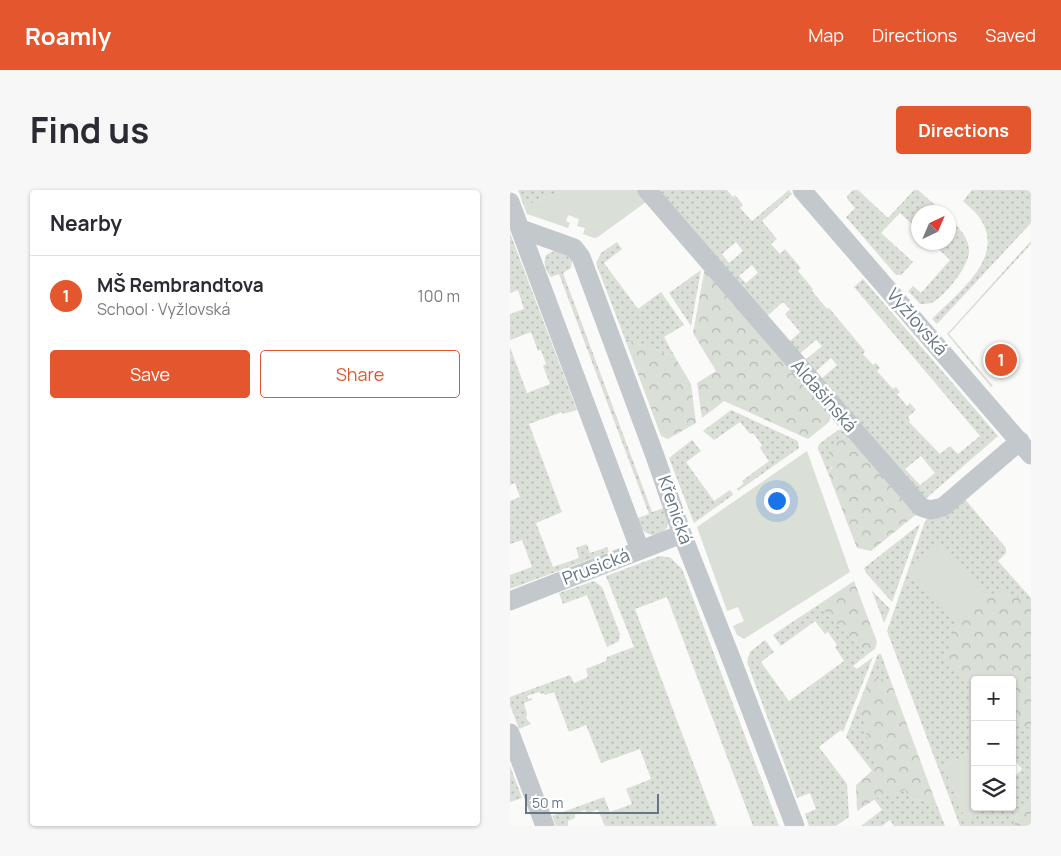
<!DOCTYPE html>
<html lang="en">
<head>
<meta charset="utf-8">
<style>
	:root { --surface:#fff; --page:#f7f7f7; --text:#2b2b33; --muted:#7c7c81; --line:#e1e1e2; --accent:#e4572e }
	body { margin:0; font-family:Manrope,sans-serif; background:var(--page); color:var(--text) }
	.controls { position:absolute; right:15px; bottom:15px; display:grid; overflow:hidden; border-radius:5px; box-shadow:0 1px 4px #0004 }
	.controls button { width:45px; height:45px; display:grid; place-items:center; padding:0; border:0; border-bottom:1px solid var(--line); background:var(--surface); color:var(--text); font:25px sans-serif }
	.compass { position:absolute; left:401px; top:15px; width:45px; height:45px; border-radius:50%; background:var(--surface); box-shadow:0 1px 4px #0004; rotate:44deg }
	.scale { position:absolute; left:15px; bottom:12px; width:134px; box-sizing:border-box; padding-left:5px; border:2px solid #657683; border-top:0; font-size:14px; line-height:18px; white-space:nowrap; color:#657683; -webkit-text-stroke:4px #fff; paint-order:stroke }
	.you { position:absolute; left:266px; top:310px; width:18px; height:18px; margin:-12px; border:4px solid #fff; border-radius:50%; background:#1a73e8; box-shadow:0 0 0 8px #1a73e833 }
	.badge { display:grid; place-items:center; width:32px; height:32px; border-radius:50%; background:var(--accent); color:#fff; font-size:16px; font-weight:700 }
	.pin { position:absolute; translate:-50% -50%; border:2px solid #fff; box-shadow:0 1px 5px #0006 }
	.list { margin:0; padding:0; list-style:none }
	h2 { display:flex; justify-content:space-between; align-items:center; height:65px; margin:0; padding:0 20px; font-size:21px }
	h2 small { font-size:16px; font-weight:400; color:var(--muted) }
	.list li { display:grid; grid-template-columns:32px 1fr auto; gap:15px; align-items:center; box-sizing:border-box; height:80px; padding:0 20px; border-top:1px solid var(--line) }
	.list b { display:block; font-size:19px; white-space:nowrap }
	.list p { margin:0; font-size:16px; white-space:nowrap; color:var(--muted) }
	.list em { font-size:16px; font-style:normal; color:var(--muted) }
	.actions { display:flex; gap:10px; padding:15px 20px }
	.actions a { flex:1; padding:11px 0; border:1px solid var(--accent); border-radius:5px; text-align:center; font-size:18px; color:var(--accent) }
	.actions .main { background:var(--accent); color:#fff }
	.icon { flex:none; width:28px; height:28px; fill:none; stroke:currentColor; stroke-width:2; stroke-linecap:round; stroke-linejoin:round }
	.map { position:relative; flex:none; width:521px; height:636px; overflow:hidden; border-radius:5px }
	header { display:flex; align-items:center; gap:30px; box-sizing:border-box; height:70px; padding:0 25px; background:var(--accent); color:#fff }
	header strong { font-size:24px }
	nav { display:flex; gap:28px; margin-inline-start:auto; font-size:18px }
	.intro { display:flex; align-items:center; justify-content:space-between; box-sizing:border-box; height:120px; padding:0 30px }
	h1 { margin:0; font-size:35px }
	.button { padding:12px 22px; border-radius:5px; background:var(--accent); color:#fff; font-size:18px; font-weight:700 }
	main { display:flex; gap:30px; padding:0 30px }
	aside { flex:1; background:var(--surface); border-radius:5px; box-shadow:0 1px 4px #0004 }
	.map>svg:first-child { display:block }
	.grass { fill:url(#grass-dots); fill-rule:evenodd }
	.forest { fill:url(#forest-crowns) }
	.park { fill:#dadfd7 }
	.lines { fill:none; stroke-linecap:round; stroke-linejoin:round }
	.minor { stroke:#c3c8cc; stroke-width:19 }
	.labels { text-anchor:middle; stroke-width:5; stroke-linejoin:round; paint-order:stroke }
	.street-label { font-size:18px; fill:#657683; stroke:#fff }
</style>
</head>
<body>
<header>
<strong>Roamly</strong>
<nav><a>Map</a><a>Directions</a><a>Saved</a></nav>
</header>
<div class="intro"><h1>Find us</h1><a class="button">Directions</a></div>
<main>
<aside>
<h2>Nearby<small></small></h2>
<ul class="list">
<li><span class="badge">1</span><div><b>MŠ Rembrandtova</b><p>School · Vyžlovská</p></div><em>100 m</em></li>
</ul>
<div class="actions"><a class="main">Save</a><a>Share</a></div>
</aside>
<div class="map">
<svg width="521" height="636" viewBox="0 0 521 636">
	<defs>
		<pattern id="grass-dots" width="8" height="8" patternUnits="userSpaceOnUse" patternTransform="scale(1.25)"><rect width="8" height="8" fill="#dadfd7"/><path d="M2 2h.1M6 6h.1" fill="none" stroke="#b4b9b4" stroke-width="1.8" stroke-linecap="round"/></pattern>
		<pattern id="forest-crowns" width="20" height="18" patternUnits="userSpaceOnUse" patternTransform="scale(1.25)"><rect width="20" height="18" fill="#dadfd7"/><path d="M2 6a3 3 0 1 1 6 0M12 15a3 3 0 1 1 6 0" fill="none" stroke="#b4b9b4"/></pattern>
	</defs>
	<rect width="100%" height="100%" fill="#fafaf8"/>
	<!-- grass -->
	<g class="grass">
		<path d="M 8,0 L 56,0 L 14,16 Z"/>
		<path d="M 148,0 L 217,0 L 223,7 L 222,8 L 225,5 L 233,15 L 230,18 L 242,31 L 279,0 L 282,4 L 252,31 L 267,49 L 261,54 L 270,64 L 275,59 L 291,78 L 288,81 L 303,99 L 302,101 L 317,119 L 319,118 L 355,161 L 353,164 L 363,175 L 366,173 L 370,178 L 367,181 L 383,199 L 386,197 L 390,202 L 387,204 L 397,216 L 400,213 L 406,220 L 398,227 L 400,230 L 399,232 L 430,264 L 440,256 L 448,264 L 470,246 L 344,97 L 353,89 L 488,246 L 413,311 L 310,190 L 327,175 L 321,168 L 304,183 L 294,171 L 312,156 L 306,150 L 288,165 L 278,153 L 290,142 L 275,124 L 280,119 L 273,112 L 256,127 ZM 226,52 L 233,61 L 219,73 L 212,64 ZM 242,75 L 248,83 L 236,93 L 229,86 ZM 411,266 L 425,283 L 410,295 L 395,279 Z"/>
		<path d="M 343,0 L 348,0 L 378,28 L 404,0 L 408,0 L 433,22 L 408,22 L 408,40 L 390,23 L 371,43 L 403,72 L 391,85 L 386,85 L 336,27 L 345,18 L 338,10 L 337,6 Z"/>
		<path d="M 462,0 L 521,0 L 521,33 L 427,134 L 422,129 C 447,103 498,67 469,27 C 465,21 458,16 453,11 Z"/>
		<path d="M 439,28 C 448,37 458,46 459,60 C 460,75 437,103 425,111 C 421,114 415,114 410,114 L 398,101 L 403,96 L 411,103 L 440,70 L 422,53 L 438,52 Z"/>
		<path d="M 0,43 L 67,220 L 53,224 L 52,222 L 19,234 L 52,322 L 26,333 L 43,377 L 69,368 L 66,358 L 77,354 L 80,363 L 97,357 L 99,362 L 0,399 L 0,385 L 22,377 L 12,350 L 0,354 L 0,311 L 10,307 L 5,293 L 0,295 L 0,157 L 17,203 L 40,194 L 33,176 L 36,174 L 31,160 L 28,161 L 21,142 L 0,150 L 0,124 L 14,119 L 8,100 L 0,103 Z"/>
		<path d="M 521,51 L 521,54 L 439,144 L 483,196 L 481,197 L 437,144 Z"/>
		<path d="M 107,52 L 112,59 L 94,73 L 128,119 L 151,102 L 174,135 L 154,147 L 165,167 L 115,149 L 86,73 L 91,63 Z"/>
		<path d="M 46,60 L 56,63 L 62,70 L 61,78 L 53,83 L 142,322 L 154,318 C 156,323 159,328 158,334 C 156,345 139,349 132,339 C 130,336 129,332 128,328 L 139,324 L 49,84 L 41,87 C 35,80 33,74 36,65 Z"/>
		<path d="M 191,80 L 181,136 L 159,103 Z"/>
		<path d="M 221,220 L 288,251 L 289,258 L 228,301 L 227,299 L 234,293 L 232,291 L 259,271 L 250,258 L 252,255 L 243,243 L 240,244 L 230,232 L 204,250 L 193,241 Z"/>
		<path d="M 328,240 L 334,240 L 341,246 L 318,283 L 308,259 L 309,254 Z"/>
		<path d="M 182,250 L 191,261 L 176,272 L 204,311 L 220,300 L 223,305 L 184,333 L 159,268 Z"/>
		<path d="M 453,307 L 496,358 L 496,363 L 488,371 L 521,408 L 521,611 L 505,627 L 505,636 L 450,636 L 377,441 L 415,331 L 421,325 ZM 465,490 L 502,490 L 502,567 L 512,579 L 502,589 L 502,617 L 475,617 L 458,635 L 434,576 L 465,560 Z"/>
		<path d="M 410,334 L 382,412 L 356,383 L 354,378 Z"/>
		<path d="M 150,366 L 161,368 L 172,379 L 269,636 L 243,636 L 157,407 L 125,419 L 207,636 L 95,636 L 88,620 L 76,623 L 75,620 L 65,624 L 65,628 L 58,631 L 58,636 L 46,636 L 42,626 L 94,607 L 100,622 L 122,614 L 116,599 L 141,589 L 130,559 L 91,573 L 76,535 L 59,542 L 44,502 L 35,505 L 34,503 L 31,504 L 29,502 L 17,506 L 18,509 L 22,508 L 22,510 L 14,513 L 17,524 L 16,528 L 21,534 L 9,539 L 0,515 L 0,507 L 60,485 L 64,493 L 78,487 L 76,479 L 96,471 L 97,467 L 124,457 L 96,386 Z"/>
		<path d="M 84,391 L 92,397 L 110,444 L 109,451 L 97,457 L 77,405 L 53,414 L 49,403 Z"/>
		<path d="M 362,401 L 380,419 L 374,433 Z"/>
		<path d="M 308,415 L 358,464 L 343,476 L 347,479 L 363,467 L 333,542 L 331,540 L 309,557 L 337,594 L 339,627 L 326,636 L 299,636 L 295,624 L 306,619 L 300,603 L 287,608 L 237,472 L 240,462 L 255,450 L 264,462 L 251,472 L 279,511 L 334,471 L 325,457 L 327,455 L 318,442 L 315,444 L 305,431 L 271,456 L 263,445 Z"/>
		<path d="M 368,464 L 371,464 L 380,489 L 362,489 L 365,578 L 363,582 L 336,547 Z"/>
		<path d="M 0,576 L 12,608 L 0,612 Z"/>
		<path d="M 396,600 L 402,609 L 426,613 L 435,636 L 384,636 L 380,630 L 372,636 L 351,636 L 372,620 L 364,609 C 374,604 385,604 396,600 Z"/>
	</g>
	<!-- forest -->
	<g class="forest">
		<path d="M 195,77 L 321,226 L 319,232 L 298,249 L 214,211 L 192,228 L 187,193 L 206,181 L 183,143 Z"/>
		<path d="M 115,149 L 165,167 L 181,194 L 186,233 L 158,249 L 151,246 Z"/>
		<path d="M 341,246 L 408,323 L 361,361 L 347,358 L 318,283 L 322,278 L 318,256 Z"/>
		<path d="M 344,391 L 367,452 L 365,459 L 358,464 L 308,415 Z"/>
		<path d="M 495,400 L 517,413 L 521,420 L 521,538 L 502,533 L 502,490 L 465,490 L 465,501 L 435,468 L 447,432 L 476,405 Z"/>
		<path d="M 362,489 L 380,489 L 426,613 L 402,609 L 395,600 L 383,605 L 370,606 L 347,621 L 346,595 L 365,578 L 349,514 Z"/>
		<path d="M 521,611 L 521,636 L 505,636 L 505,627 Z"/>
	</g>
	<!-- park -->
	<g class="park">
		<path d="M 56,0 L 132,0 L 140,9 L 88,47 L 84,48 L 73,44 L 75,38 L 67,36 L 69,29 L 58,25 L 56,31 L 60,33 L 58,38 L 17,24 L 14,16 Z"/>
		<path d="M 297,261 L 340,382 L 234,449 L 227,445 L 223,436 L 234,431 L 228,417 L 217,421 L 187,337 Z"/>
		<path d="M 429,355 L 476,405 L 447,432 L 400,382 Z"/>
		<path d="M 465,560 L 465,617 L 475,617 L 458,636 L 434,576 Z"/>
	</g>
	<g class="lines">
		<!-- minor -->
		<g class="minor">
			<path d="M 137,0 L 411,317 L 420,320 L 433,317 L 510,251"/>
			<path d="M 292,0 L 521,265"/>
			<path d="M 0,12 L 130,360"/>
			<path d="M 11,39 L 64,58 L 71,67 L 145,266 L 172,344 L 221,468 L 285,636"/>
			<path d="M 0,411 L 172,344"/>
			<path d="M 0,543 L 35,636"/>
		</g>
	</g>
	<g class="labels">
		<!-- street labels -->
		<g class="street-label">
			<text transform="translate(407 132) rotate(49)" y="6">Vyžlovská</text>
			<text transform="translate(314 206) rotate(49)" y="6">Aldašínská</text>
			<text transform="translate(165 320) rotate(71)" y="6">Křenická</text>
			<text transform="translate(86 377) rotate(-21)" y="6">Prusická</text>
		</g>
	</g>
</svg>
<div class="controls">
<button>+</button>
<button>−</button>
<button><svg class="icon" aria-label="layers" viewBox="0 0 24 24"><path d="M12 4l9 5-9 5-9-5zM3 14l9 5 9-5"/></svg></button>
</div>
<svg class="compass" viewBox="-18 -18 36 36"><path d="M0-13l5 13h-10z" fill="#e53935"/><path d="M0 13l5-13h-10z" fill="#7c7c81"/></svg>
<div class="scale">50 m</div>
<div class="you"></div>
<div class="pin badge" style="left:491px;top:170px">1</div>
</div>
</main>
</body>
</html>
